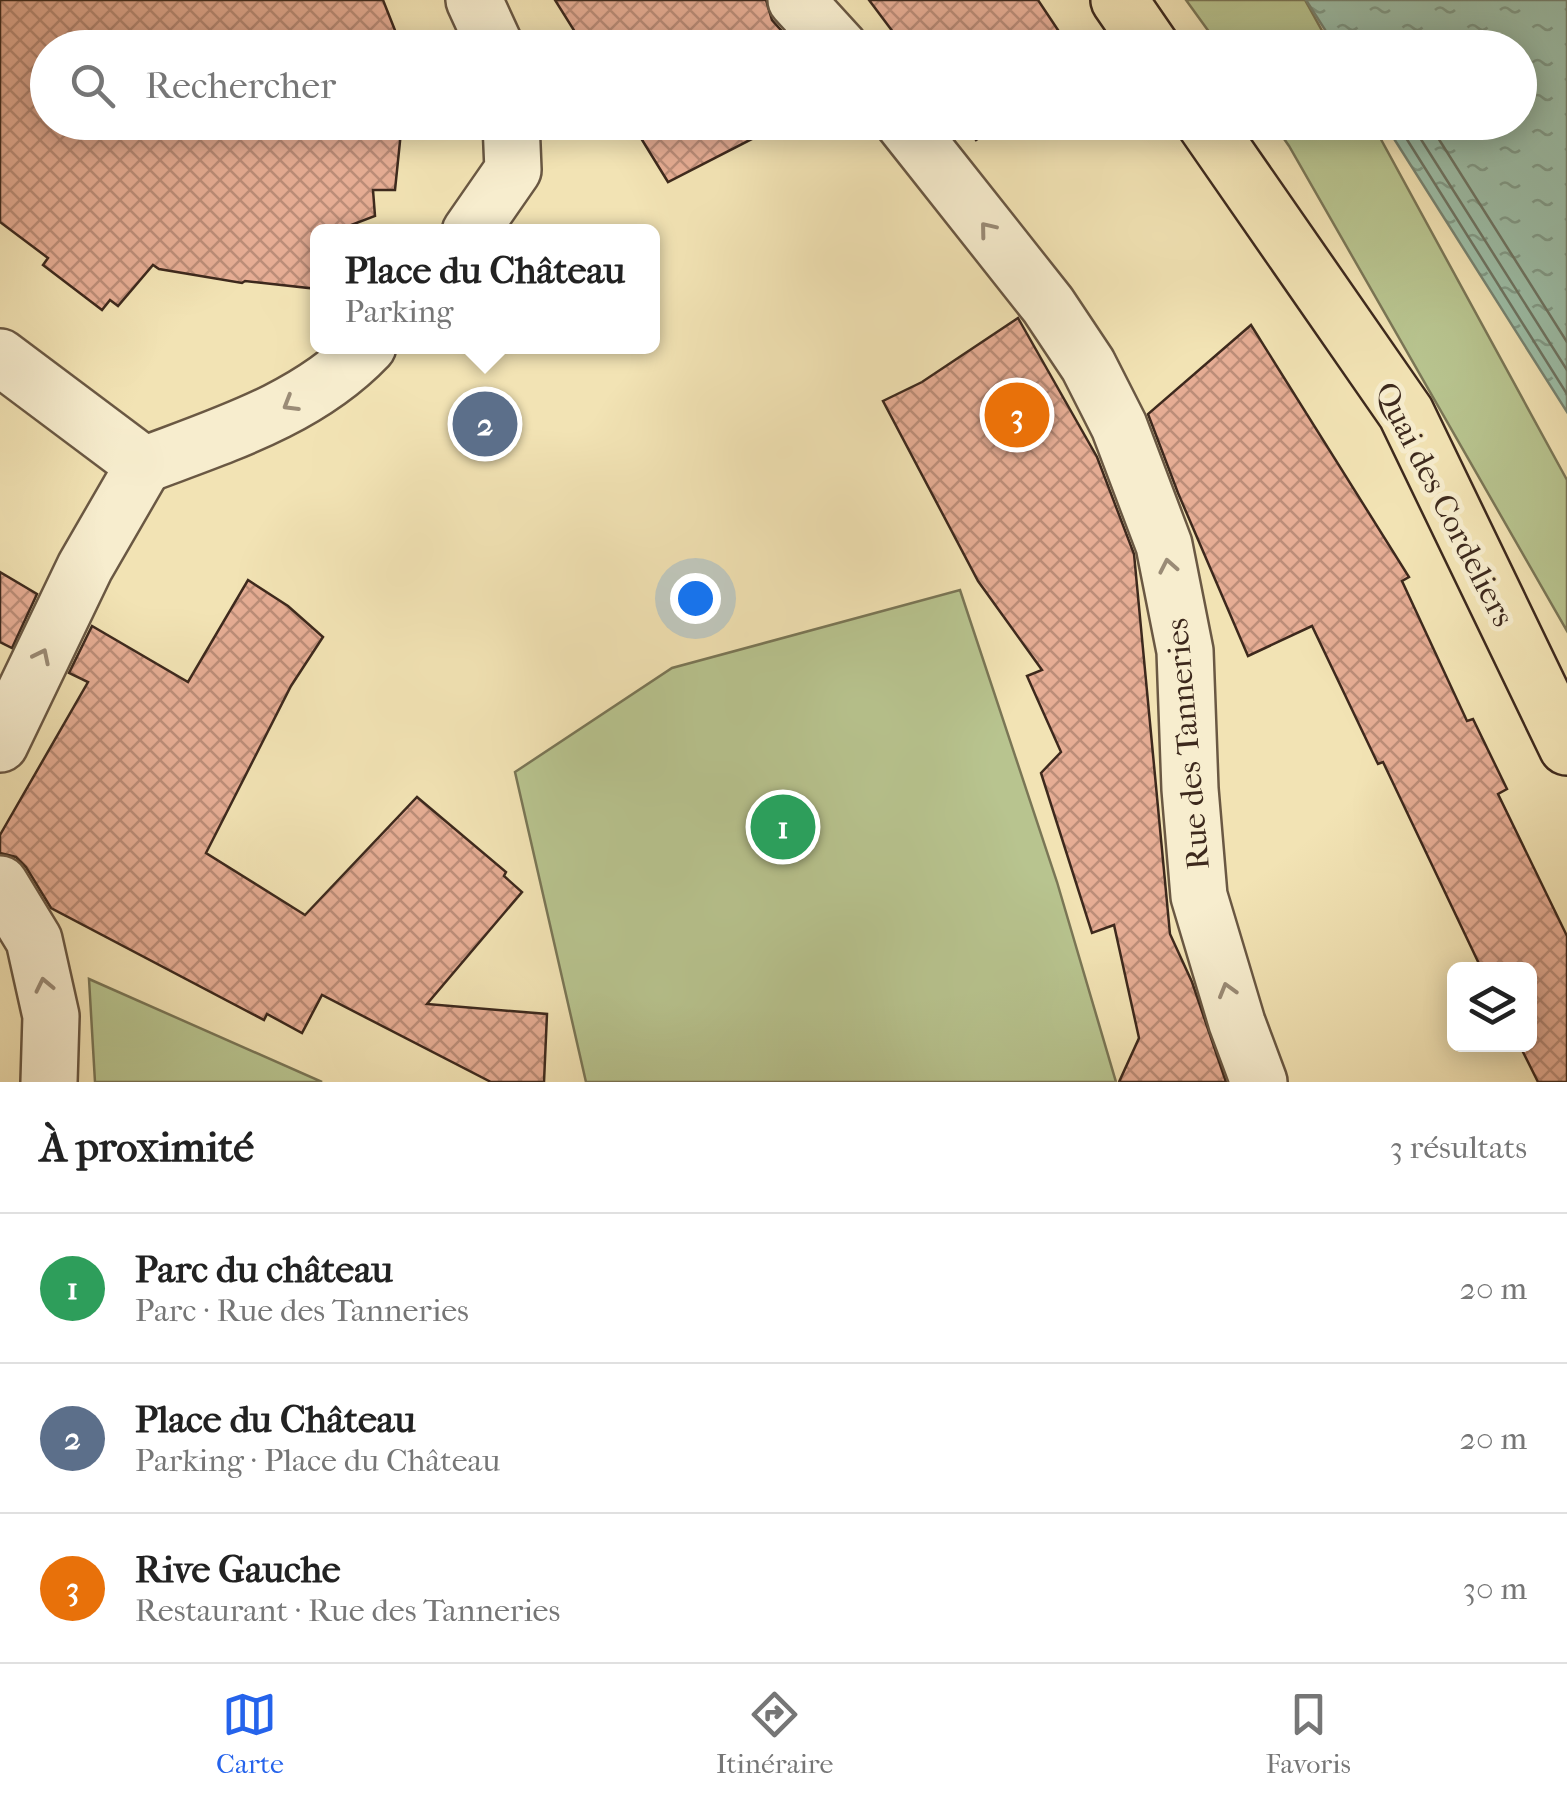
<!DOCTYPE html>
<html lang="fr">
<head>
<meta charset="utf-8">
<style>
	:root { --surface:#fff; --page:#f6f6f6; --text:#222; --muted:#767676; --line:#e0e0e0; --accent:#2563eb }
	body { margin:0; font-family:"IM FELL French Canon",serif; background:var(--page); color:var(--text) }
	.controls { position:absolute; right:30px; bottom:30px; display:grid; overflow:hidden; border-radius:15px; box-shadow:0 5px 25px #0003 }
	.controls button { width:90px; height:90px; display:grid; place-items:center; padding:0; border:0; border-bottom:2px solid var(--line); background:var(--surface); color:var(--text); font:50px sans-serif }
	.you { position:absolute; left:695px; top:598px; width:35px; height:35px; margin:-25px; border:8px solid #fff; border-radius:50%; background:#1a73e8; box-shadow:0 0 0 15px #1a73e833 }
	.badge { display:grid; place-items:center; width:65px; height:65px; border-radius:50%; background:var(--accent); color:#fff; font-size:32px; font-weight:700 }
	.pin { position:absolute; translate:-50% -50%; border:5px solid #fff; box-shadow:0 2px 10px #0006 }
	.popup { position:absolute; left:310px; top:224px; width:350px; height:130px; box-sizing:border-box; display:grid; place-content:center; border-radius:15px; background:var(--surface); filter:drop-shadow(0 2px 8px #0005); font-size:32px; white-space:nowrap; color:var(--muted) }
	.popup b { font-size:38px; color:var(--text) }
	.popup::after { content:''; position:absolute; left:50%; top:100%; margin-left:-20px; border:20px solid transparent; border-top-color:var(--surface) }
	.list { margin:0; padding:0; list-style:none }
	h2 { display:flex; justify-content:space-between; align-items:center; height:130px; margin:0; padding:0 40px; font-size:42px }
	h2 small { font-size:32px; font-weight:400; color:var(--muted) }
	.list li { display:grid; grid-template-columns:65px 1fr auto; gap:30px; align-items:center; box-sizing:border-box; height:150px; padding:0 40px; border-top:2px solid var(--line) }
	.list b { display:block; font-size:38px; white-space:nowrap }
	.list p { margin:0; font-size:32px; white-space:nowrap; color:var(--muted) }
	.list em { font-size:32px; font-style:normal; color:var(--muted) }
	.icon { flex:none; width:55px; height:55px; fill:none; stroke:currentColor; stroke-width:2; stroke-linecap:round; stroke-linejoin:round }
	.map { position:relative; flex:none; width:1567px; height:1082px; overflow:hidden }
	.search { position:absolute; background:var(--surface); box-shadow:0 5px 25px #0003; left:30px; right:30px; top:30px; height:110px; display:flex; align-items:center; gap:25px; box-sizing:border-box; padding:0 35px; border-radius:55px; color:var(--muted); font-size:38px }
	.sheet { height:580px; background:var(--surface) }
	nav { display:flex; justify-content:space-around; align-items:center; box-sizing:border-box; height:140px; border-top:2px solid var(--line); background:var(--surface); font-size:28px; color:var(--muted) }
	nav a { display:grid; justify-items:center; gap:5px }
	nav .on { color:var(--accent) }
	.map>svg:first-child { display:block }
	.green { fill:#b8c48f; stroke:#7a7656; stroke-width:2.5 }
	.water { fill:url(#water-ripples); stroke:#768371; stroke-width:2.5 }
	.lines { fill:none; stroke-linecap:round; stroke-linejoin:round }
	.shore { stroke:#6c7463; stroke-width:2.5 }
	.building { fill:url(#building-cross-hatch); stroke:#3d291d; stroke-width:2.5 }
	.minor-casing { stroke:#6a5843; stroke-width:60 }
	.major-casing { stroke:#3d291d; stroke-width:60 }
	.minor { stroke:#f7edce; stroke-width:55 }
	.major { stroke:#f2e3b4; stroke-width:55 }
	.oneway { stroke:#9a8b76 }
	.labels { text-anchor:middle; stroke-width:10; stroke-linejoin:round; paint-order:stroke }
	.street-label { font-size:32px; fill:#3d291d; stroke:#f7edce }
</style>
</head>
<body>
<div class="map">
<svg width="1567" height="1082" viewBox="0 0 1567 1082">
	<defs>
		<pattern id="water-ripples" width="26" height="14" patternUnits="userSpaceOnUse" patternTransform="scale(2.5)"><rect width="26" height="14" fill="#9cbfa9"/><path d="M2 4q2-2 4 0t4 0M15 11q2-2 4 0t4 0" fill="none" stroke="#809b89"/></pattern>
		<pattern id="building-cross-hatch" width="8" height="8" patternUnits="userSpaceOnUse" patternTransform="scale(2.5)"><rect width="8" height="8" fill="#e6ad94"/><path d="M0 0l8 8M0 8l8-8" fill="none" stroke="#bc8d78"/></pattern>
	</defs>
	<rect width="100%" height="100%" fill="#f2e3b4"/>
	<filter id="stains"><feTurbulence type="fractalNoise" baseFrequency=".002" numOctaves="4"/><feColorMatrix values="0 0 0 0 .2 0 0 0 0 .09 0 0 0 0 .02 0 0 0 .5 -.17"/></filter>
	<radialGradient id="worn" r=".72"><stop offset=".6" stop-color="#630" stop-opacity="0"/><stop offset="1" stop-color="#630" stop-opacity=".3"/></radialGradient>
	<!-- green -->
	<g class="green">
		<path d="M 1186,0 L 1305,0 L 1331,47 L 1220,47 Z"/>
		<path d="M 1273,123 L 1372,123 L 1567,480 L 1567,631 L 1289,146 Z"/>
		<path d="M 960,590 L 1057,882 L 1116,1082 L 586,1082 L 515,772 L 672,668 Z"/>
		<path d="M 89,979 L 322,1082 L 95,1082 Z"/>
	</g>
	<!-- water -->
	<path class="water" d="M 1306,0 L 1567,0 L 1567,412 L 1384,123 L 1520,122 L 1520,48 L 1336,47 Z"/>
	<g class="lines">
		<!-- shore -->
		<g class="shore">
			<path d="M 1396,122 L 1567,394"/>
			<path d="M 1410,122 L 1567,370"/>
			<path d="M 1428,122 L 1567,342"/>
		</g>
	</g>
	<!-- building -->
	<g class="building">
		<path d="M 0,0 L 383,0 L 402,48 L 48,48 L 48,122 L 402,122 L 395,190 L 373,190 L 375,216 L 333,232 L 318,232 L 318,289 L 245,281 L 242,283 L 159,269 L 153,265 L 118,306 L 110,300 L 102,310 L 43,265 L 48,258 L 0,222 Z"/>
		<path d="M 555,0 L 766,0 L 772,20 L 797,48 L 585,48 Z"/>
		<path d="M 869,0 L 1038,0 L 1070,48 L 905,48 Z"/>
		<path d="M 631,122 L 785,122 L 668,182 Z"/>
		<path d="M 963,122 L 1003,122 L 976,140 Z"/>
		<path d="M 1018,318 L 1097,457 L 1134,554 L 1170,934 L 1192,982 L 1226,1082 L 1119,1082 L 1139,1038 L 1114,925 L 1092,933 L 1041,773 L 1061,752 L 1027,676 L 1042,670 L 978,581 L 883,401 L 922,382 Z"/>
		<path d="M 1251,325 L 1409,577 L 1402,581 L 1467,721 L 1473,719 L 1507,789 L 1498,794 L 1567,936 L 1567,1082 L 1538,1082 L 1519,1044 L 1530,1044 L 1530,970 L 1482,970 L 1383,762 L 1378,764 L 1312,626 L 1248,656 L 1178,493 L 1148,414 Z"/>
		<path d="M 0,572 L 37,594 L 12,648 L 0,642 Z"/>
		<path d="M 248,580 L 288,606 L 323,637 L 291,686 L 206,853 L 305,915 L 417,797 L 506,872 L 504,876 L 522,892 L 427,1004 L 547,1014 L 544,1082 L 491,1082 L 322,995 L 302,1033 L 267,1014 L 264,1020 L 51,908 L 26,867 L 16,857 L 0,853 L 0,835 L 88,682 L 69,673 L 92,626 L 188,682 Z"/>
	</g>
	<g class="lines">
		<defs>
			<g id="minor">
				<path d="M 474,0 L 496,48"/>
				<path d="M 796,0 L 840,48"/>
				<path d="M 903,122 L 1048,305 L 1088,365 L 1119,426 L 1164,545 L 1185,651 L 1190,789 L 1199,896 L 1237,1023 L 1259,1082"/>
				<path d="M 470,232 L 513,170 L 511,122"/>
				<path d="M 0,357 L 144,465"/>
				<path d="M 144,465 C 223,435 308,409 368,346"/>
				<path d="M 0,744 L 85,567 L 144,465"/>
				<path d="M 0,884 L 34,940 L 51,1016 L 49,1082"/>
			</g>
			<g id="major">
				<path d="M 1119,0 L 1152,48"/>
				<path d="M 1204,122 L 1406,413 L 1567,747"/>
			</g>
		</defs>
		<!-- minor casing -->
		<use href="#minor" class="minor-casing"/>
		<!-- major casing -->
		<use href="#major" class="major-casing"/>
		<!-- minor -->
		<use href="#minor" class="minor"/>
		<!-- major -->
		<use href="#major" class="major"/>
	</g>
	<!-- one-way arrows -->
	<defs><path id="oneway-chevron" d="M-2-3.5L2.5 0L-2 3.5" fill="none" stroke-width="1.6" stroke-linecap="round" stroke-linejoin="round" transform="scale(2.5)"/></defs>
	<g class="oneway">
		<use href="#oneway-chevron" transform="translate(987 229) rotate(-129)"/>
		<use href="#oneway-chevron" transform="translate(290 404) rotate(149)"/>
		<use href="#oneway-chevron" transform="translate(1168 566) rotate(-101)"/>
		<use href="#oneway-chevron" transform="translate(42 656) rotate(-64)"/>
		<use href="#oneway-chevron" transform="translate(44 985) rotate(-102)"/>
		<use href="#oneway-chevron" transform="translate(1227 990) rotate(-106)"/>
	</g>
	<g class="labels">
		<!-- street labels -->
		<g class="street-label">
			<text transform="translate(1445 504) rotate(63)" y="11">Quai des Cordeliers</text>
			<text transform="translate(1187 744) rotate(-95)" y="11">Rue des Tanneries</text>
		</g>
	</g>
	<rect width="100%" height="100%" filter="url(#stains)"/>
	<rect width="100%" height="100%" fill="url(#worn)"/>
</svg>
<div class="controls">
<button><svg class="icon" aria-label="layers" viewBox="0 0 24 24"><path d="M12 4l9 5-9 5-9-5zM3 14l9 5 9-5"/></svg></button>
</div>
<div class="you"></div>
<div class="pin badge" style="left:783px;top:827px;background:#2e9e5b">1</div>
<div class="pin badge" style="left:485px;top:424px;background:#5c6f8a">2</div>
<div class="popup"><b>Place du Château</b>Parking</div>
<div class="pin badge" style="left:1017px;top:415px;background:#e8710a">3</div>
<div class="search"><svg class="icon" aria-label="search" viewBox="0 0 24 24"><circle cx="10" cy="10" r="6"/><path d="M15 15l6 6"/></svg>Rechercher</div>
</div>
<section class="sheet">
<h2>À proximité<small>3 résultats</small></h2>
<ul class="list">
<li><span class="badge" style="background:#2e9e5b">1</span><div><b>Parc du château</b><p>Parc · Rue des Tanneries</p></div><em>20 m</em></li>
<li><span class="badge" style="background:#5c6f8a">2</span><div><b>Place du Château</b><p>Parking · Place du Château</p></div><em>20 m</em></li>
<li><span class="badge" style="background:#e8710a">3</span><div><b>Rive Gauche</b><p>Restaurant · Rue des Tanneries</p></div><em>30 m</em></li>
</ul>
</section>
<nav>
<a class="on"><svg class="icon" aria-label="map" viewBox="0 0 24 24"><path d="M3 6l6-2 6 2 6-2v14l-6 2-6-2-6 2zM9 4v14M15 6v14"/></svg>Carte</a>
<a><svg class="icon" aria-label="directions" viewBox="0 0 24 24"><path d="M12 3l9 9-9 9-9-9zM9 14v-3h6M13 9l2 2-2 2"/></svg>Itinéraire</a>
<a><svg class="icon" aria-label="saved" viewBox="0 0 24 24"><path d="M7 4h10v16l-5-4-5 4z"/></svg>Favoris</a>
</nav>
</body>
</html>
